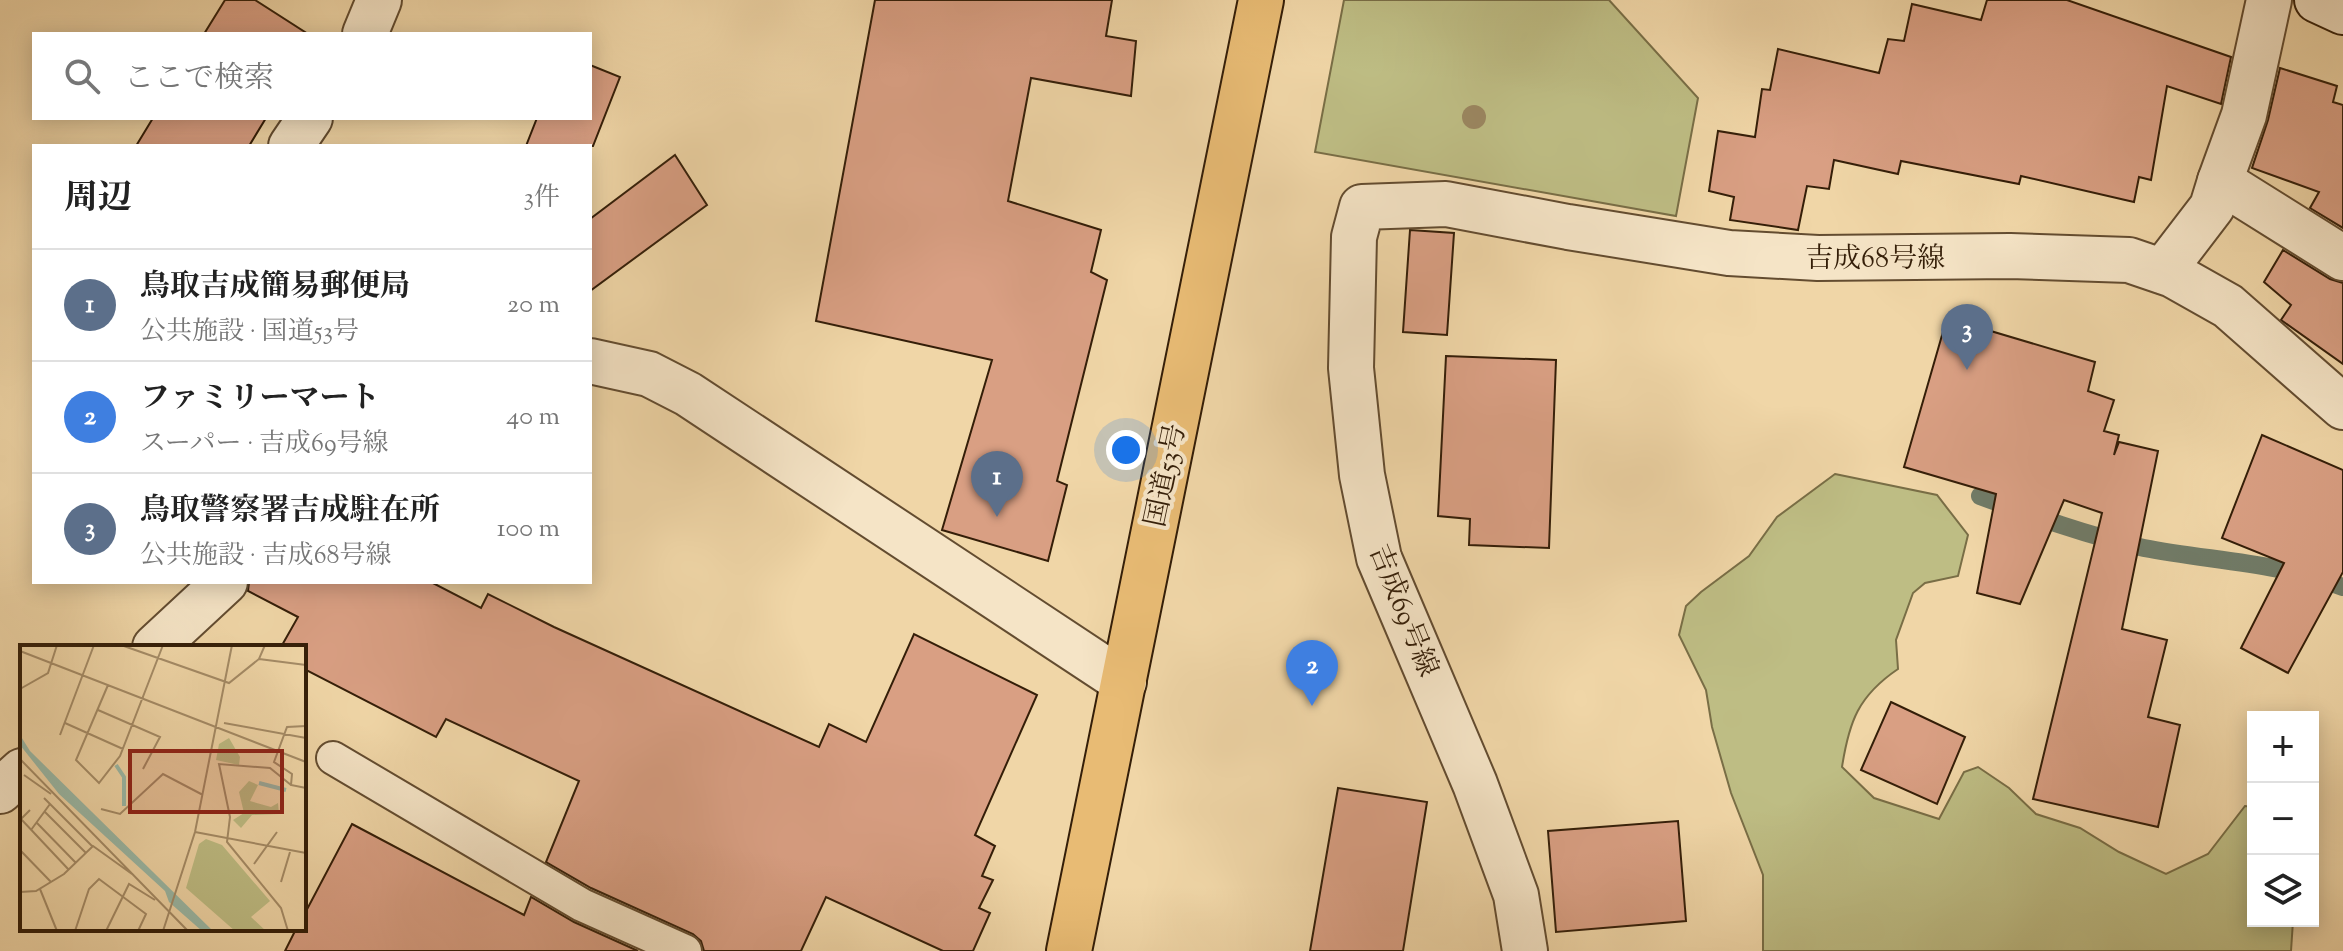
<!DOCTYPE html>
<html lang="ja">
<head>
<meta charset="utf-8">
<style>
	:root { --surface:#fff; --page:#f2f2f2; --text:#222; --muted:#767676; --line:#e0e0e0; --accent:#8f2418 }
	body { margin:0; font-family:"Sorts Mill Goudy","Noto Serif JP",serif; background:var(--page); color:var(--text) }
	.controls { position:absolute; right:24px; bottom:24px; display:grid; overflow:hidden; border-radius:0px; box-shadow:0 4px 20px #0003 }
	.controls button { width:72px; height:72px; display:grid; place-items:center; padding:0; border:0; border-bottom:2px solid var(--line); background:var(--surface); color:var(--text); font:40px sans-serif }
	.you { position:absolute; left:1126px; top:450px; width:28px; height:28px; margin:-20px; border:6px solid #fff; border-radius:50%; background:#1a73e8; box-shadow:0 0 0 12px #1a73e833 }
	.badge { display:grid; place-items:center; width:52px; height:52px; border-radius:50%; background:var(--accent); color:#fff; font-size:26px; font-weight:700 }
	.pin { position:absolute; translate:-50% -66px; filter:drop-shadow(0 2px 4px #0008) }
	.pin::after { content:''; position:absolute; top:42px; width:28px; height:24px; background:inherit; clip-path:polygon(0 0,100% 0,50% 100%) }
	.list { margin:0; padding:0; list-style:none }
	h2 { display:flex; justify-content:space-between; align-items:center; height:104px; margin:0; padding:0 32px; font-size:34px }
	h2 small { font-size:26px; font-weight:400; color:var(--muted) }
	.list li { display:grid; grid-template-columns:52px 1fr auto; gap:24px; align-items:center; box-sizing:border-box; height:112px; padding:0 32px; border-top:2px solid var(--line) }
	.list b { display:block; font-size:30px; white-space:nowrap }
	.list p { margin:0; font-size:26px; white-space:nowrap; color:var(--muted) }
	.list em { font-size:26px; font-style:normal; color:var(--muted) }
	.icon { flex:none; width:44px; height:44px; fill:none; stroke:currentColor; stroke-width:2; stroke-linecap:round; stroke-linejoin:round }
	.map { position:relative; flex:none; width:2343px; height:951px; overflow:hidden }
	.search { position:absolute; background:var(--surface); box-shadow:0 4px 20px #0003; left:32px; top:32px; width:560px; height:88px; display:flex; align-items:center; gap:20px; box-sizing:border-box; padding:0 28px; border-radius:0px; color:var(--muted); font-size:30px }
	.panel { position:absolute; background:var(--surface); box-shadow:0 4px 20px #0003; left:32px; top:144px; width:560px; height:440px; border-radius:0px }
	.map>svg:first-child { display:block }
	.green { fill:#bebd84; stroke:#796e46; stroke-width:2 }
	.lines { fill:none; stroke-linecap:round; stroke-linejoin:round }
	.stream { stroke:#717b67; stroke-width:18 }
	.building { fill:#d99f83; stroke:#341e08; stroke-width:2 }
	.lane-casing { stroke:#634c30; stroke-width:36 }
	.street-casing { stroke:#634c30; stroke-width:48 }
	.secondary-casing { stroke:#341e08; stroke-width:48 }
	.highway-casing { stroke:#341e08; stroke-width:48 }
	.lane { stroke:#f5e4c6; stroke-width:32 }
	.street { stroke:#f5e4c6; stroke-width:44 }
	.secondary { stroke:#f5e4c6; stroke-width:44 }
	.highway { stroke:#e8bb74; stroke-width:44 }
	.tree { fill:#9b8761 }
	.labels { text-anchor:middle; stroke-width:8; stroke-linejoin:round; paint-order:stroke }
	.street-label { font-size:28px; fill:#341e08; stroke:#f5e4c6 }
	.inset-river { fill:none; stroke:#9ab9a7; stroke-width:4 }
	.inset-road { fill:none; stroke:#a58c67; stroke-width:2 }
	.view { fill:#8f2418; fill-opacity:0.15; stroke:#8f2418; stroke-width:4 }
	.inset-edge { fill:none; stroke:#341e08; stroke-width:4 }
</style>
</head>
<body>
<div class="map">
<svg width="2343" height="951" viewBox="0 0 2343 951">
	<rect width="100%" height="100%" fill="#f0d6a7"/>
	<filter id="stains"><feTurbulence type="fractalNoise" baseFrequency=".0025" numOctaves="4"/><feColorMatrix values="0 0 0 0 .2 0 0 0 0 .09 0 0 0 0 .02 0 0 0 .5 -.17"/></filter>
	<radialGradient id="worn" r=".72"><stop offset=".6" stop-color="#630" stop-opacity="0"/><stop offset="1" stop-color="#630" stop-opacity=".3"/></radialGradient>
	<!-- green -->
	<g class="green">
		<path d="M 1344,0 L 1609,0 L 1698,98 L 1676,216 L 1315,152 Z"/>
		<path d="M 1835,474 L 1937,495 L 1968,535 L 1958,576 L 1925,583 L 1913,593 L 1896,640 L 1898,669 C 1858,696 1849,722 1842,767 L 1874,798 L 1939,819 L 1964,772 L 1978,767 L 2009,788 L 2036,814 L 2080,828 L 2119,852 L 2166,874 L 2208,854 L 2245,806 L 2253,807 L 2253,921 L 2293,921 L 2291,951 L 1763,951 L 1763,875 L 1731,793 L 1712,727 L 1706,690 L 1679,635 L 1686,606 L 1701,592 L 1749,556 L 1777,517 Z"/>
	</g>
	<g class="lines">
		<!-- stream -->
		<path class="stream" d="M 1980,496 C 2034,516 2088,536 2144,548 C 2211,561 2278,562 2343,587"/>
	</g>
	<!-- building -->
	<g class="building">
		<path d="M 225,0 L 255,0 L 308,34 L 204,34 Z"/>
		<path d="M 875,0 L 1112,0 L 1106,36 L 1136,41 L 1131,96 L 1031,78 L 1008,201 L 1101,230 L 1091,272 L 1107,280 L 1057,481 L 1067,485 L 1048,561 L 942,530 L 992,360 L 816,321 Z"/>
		<path d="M 1987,0 L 2067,0 L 2231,57 L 2221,104 L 2167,86 L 2151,180 L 2139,177 L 2134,202 L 2021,176 L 2019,184 L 1901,161 L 1898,174 L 1834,160 L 1829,189 L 1807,186 L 1798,230 L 1730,220 L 1734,197 L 1709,191 L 1718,131 L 1755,137 L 1762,89 L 1770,90 L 1778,49 L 1879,73 L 1888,39 L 1904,41 L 1912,4 L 1981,20 Z"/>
		<path d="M 590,65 L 620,77 L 593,146 L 526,146 L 537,118 L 590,118 Z"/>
		<path d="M 2280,68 L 2337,86 L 2333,102 L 2343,105 L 2343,228 L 2310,208 L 2319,192 L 2252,168 L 2268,120 Z"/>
		<path d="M 153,118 L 266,118 L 249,146 L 136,146 Z"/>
		<path d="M 675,155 L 707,205 L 590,291 L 590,219 Z"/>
		<path d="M 1410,230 L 1454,233 L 1447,335 L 1403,332 Z"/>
		<path d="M 2283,250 L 2330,279 L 2343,283 L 2343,364 L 2281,320 L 2291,305 L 2264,282 Z"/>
		<path d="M 1947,318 L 2095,362 L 2088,391 L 2114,400 L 2104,431 L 2119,435 L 2114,455 L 2119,442 L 2158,451 L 2122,629 L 2167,640 L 2148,717 L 2180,725 L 2158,827 L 2033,799 L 2102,513 L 2064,500 L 2020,604 L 1977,593 L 1996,494 L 1904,467 Z"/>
		<path d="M 1446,356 L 1556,360 L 1549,548 L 1469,545 L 1470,519 L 1438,516 Z"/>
		<path d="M 2262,435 L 2343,470 L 2343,572 L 2288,673 L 2241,648 L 2284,563 L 2222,538 Z"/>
		<path d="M 249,582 L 431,582 L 481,608 L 488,594 L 554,627 L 819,747 L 829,724 L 866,742 L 914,634 L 1037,695 L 975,835 L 995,846 L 982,876 L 993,880 L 979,908 L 990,913 L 973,951 L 943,951 L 826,897 L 801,951 L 704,951 L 701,941 L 693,934 L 591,888 L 546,862 L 579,781 L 446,719 L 436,737 L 304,669 L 304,647 L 281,647 L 298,617 L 248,591 Z"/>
		<path d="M 1891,702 L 1965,737 L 1937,804 L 1861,770 Z"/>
		<path d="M 1338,788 L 1427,802 L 1403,951 L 1310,951 Z"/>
		<path d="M 1678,821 L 1686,921 L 1556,932 L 1548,831 Z"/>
		<path d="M 352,824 L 524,915 L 531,897 L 574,922 L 638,951 L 285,951 L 296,929 L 304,929 L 304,915 Z"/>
	</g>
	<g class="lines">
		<defs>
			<path id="lane" d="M 333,758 L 582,905 L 685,951"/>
			<g id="street">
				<path d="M 2269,0 L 2244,115 L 2220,181 L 2343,258"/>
				<path d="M 365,34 L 379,0"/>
				<path d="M 291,146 L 310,118"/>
				<path d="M 2163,271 L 2212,207 L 2220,181"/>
				<path d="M 590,361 L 649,374 L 688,394 L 1124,682"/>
				<path d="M 155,647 L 225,582"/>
				<path d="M 0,791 L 22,771"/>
				<path d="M 1525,951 L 1516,895 L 1475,784 L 1379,558 L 1362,475 L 1351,368 L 1354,237 L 1362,207 L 1446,204 L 1568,227 L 1729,253 L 1818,258 L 2010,256 L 2129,260 L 2173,275 L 2228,306 L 2343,407"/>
			</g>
			<path id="secondary" d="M 2317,0 L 2343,12"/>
			<path id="highway" d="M 1069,951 L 1261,0"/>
		</defs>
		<!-- lane casing -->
		<use href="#lane" class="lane-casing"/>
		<!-- street casing -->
		<use href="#street" class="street-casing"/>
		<!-- secondary casing -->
		<use href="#secondary" class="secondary-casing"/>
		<!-- highway casing -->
		<use href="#highway" class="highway-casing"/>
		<!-- lane -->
		<use href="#lane" class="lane"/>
		<!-- street -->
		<use href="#street" class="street"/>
		<!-- secondary -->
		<use href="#secondary" class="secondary"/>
		<!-- highway -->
		<use href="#highway" class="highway"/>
	</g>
	<!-- trees -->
	<circle class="tree" cx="1474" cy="117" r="12"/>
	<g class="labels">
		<!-- street labels -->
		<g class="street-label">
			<text x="1875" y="267">吉成68号線</text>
			<text transform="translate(1164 475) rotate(-78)" y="10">国道53号</text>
			<text transform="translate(1405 610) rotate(68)" y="10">吉成69号線</text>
		</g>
	</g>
	<!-- overview -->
	<g transform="translate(20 645)">
		<rect width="286" height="286" fill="#f0d6a7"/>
		<path d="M 209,93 L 220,112 L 219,120 L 196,115 L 199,99 ZM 229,136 L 238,140 L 230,156 L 251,162 L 258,158 L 259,169 L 232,170 L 221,183 L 213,175 L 224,168 L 219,147 ZM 186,194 L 202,200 L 250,256 L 231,272 L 246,286 L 215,286 L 166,243 L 179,199 Z" fill="#bebd84"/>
		<path d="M 0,90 L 10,106 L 193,286 L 182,286 L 149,257 L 145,246 L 39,149 L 0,100 Z" fill="#9ab9a7"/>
		<path class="inset-river" d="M 96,120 L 104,132 L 104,161M 239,138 L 266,145"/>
		<path class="inset-road" d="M 101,0 L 209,38 L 239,14 L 245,0M 0,6 L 286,117M 239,14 L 286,20M 88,40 L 56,115 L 79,138 L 100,111 L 143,0M 0,44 L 28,28 L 37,0M 78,65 L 140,92 L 123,124M 45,78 L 103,104M 204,78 L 286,93M 286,81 L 267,82 L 254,117 L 272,129 L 271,140 L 286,143M 40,90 L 74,0M 0,114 L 168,286M 4,130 L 31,149M 24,153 L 72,201M 81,164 L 100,169 L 143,129 L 183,150M 10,165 L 1,174 L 49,225M 24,166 L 66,208M 16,177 L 56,218M 11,185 L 30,159M 175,187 L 286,208M 0,205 L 31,237M 234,219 L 257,187M 261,237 L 270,207M 20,244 L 37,286M 0,247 L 16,246 L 44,229 L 73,201 L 112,229M 55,286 L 69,244 L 79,234 L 126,269 L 118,286M 86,286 L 109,239 L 135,255M 143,286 L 175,187 L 212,0M 268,286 L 261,263 L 207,197 L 210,172 L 199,119 L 250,123 L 271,140"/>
		<path class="view" d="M 110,106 L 262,106 L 262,167 L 110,167 Z"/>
		<rect width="286" height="286" class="inset-edge"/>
	</g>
	<rect width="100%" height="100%" filter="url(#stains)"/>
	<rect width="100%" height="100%" fill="url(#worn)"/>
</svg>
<div class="controls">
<button>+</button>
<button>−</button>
<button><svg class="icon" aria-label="layers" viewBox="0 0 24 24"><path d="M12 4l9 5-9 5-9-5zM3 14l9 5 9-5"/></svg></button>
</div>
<div class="you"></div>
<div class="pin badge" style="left:997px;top:517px;background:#5c6f8a">1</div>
<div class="pin badge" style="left:1312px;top:706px;background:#3f7fe0">2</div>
<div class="pin badge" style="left:1967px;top:370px;background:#5c6f8a">3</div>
<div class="search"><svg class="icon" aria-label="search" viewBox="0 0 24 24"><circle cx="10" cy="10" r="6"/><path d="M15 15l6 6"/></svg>ここで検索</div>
<section class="panel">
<h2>周辺<small>3件</small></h2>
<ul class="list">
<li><span class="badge" style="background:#5c6f8a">1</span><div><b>鳥取吉成簡易郵便局</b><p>公共施設 · 国道53号</p></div><em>20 m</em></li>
<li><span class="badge" style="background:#3f7fe0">2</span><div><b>ファミリーマート</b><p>スーパー · 吉成69号線</p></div><em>40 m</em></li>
<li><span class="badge" style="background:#5c6f8a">3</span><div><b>鳥取警察署吉成駐在所</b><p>公共施設 · 吉成68号線</p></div><em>100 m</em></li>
</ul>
</section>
</div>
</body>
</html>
